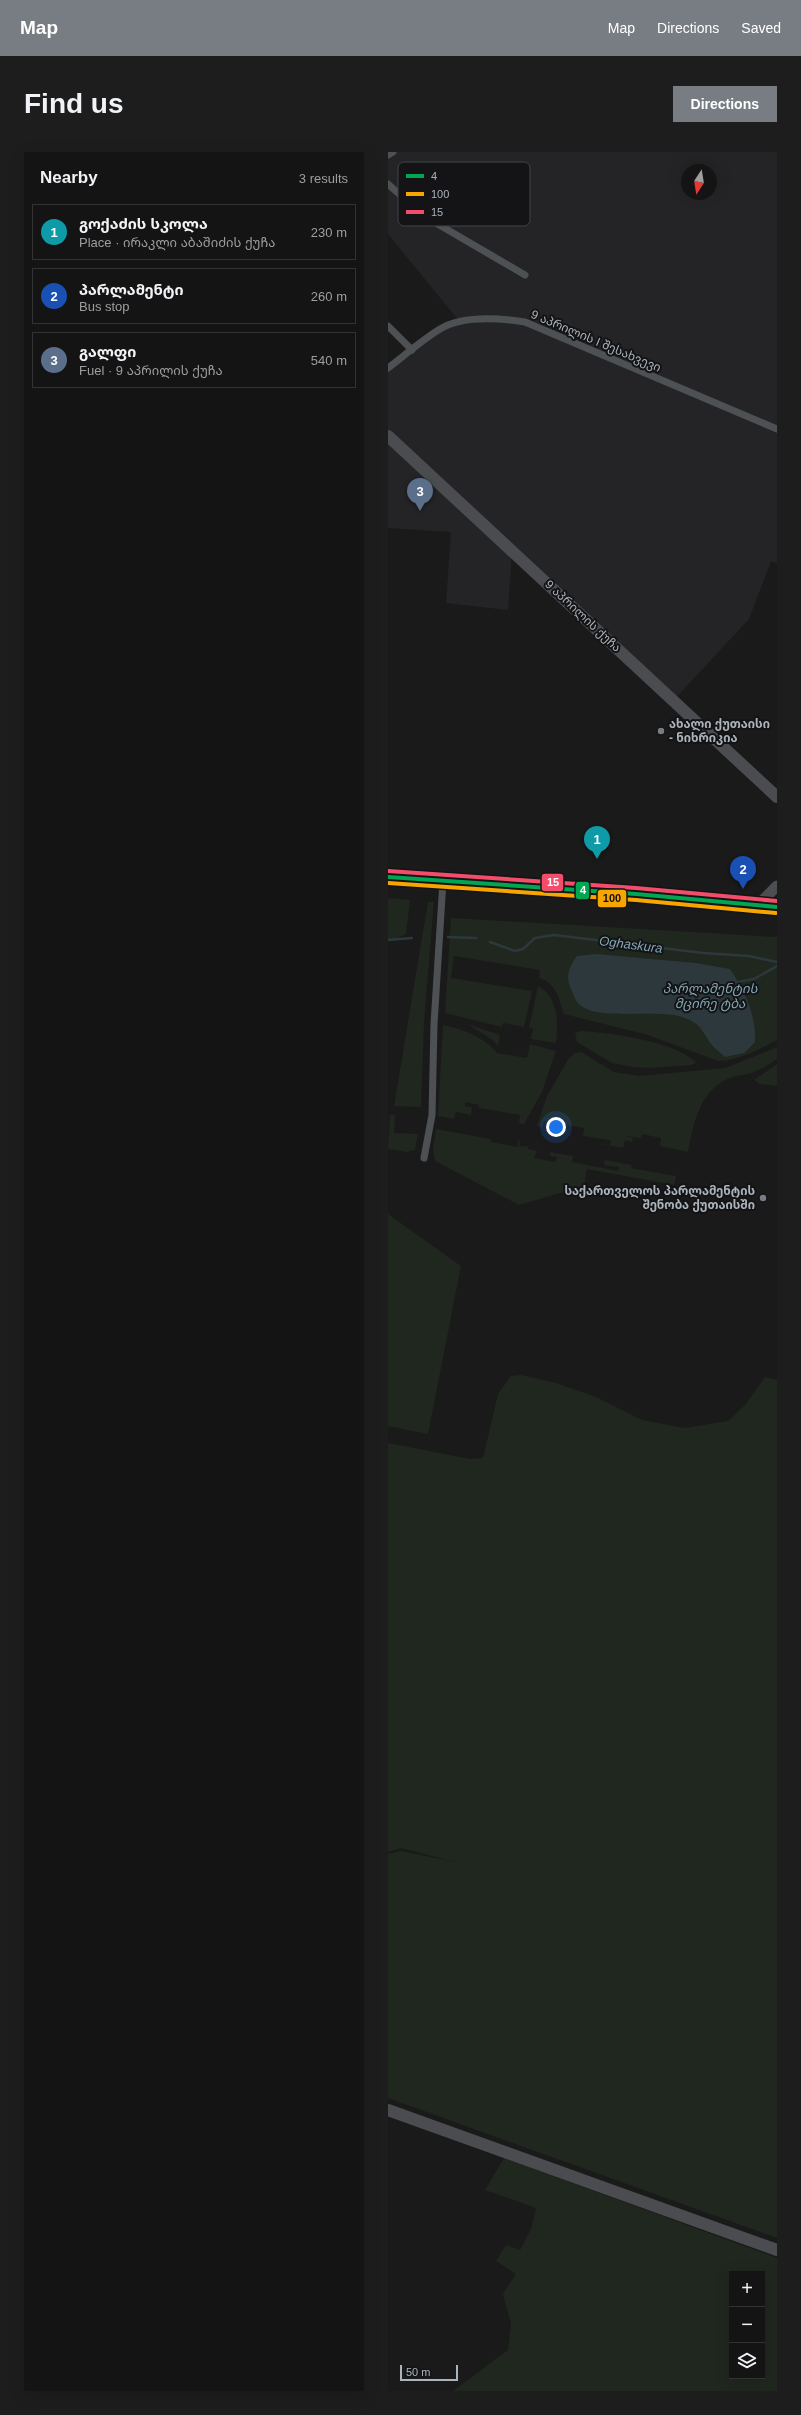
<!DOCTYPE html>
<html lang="en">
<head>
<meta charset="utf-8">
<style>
	:root { --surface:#141414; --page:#1d1d1d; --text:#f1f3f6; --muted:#9d9ea0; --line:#333334; --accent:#787d83 }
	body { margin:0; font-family:Arial,"Noto Sans Georgian",sans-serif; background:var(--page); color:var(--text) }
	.controls { position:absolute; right:12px; bottom:12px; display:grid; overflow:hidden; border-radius:0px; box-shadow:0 4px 16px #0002 }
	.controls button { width:36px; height:36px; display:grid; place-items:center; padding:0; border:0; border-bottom:1px solid var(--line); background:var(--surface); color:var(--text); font:20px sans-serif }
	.compass { position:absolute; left:293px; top:12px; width:36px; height:36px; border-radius:50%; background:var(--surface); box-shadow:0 4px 16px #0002; rotate:192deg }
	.scale { position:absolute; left:12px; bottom:10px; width:58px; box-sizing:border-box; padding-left:4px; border:2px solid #abb3bb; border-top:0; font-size:11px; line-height:14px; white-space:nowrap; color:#abb3bb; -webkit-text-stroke:3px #141416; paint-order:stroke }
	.you { position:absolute; left:168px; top:975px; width:14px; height:14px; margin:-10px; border:3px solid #fff; border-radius:50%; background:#1a73e8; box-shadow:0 0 0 6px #1a73e833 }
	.badge { display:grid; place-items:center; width:26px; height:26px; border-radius:50%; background:var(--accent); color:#fff; font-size:13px; font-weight:700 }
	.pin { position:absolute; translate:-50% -33px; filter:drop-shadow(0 1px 2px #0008) }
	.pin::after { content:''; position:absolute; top:21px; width:14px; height:12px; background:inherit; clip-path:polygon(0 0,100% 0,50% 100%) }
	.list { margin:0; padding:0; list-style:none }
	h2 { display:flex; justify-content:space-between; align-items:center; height:52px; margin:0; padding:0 16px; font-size:17px }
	h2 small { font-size:13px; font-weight:400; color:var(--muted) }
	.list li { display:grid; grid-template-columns:26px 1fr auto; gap:12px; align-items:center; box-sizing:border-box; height:56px; margin:0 8px 8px; padding:0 8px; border:1px solid var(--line); border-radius:0px }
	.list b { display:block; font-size:15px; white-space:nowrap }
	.list p { margin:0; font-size:13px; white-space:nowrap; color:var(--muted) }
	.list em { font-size:13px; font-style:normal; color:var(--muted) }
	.icon { flex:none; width:22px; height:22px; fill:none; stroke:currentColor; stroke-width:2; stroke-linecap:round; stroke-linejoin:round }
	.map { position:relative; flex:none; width:389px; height:2239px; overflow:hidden; border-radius:0px }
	header { display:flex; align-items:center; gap:24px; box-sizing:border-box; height:56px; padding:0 20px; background:var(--accent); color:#fff }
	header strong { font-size:19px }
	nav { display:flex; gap:22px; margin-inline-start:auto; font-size:14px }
	.intro { display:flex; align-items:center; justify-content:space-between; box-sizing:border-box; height:96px; padding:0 24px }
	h1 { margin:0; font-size:28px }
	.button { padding:10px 18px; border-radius:0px; background:var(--accent); color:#fff; font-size:14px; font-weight:700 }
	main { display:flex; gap:24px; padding:0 24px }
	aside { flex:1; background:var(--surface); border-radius:0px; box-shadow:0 4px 16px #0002 }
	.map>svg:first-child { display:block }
	.built { fill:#242426; fill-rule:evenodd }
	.green { fill:#20271f; fill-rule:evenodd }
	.water { fill:#2c383c }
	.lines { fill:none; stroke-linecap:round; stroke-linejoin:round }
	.stream { stroke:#2c383c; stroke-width:2.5 }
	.minor { stroke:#4e5153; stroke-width:7 }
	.secondary { stroke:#4c4e51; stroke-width:11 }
	.primary { stroke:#4b4c4f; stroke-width:12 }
	.bus-1-casing { stroke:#141416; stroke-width:7 }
	.bus-2-casing { stroke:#141416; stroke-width:7 }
	.bus-3-casing { stroke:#141416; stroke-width:7 }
	.bus-1 { stroke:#00a651; stroke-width:4 }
	.bus-2 { stroke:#f7a600; stroke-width:4 }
	.bus-3 { stroke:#f44d6c; stroke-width:4 }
	.poi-dot { fill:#787d83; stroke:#141416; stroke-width:1.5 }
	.labels { text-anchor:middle; stroke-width:4; stroke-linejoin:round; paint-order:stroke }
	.street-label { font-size:12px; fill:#abb3bb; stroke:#141416 }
	.poi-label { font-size:12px; font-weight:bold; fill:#abb3bb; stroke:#141416; text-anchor:start }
	.water-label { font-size:13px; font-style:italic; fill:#82a8b5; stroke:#141416 }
	.key { fill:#141416; stroke:#414448; stroke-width:1 }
	.key-label { font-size:11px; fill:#abb3bb }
	.line-badge { stroke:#141416; stroke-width:1.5 }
	.badge-label { font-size:11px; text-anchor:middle; font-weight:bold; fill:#fff }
	.pale-badge-label { font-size:11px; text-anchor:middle; font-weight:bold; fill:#111 }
</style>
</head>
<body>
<header>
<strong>Map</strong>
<nav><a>Map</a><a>Directions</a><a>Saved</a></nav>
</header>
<div class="intro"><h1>Find us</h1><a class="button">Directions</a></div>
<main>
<aside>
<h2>Nearby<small>3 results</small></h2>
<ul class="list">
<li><span class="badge" style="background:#0f9aa8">1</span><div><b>გოქაძის სკოლა</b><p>Place · ირაკლი აბაშიძის ქუჩა</p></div><em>230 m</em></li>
<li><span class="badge" style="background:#1a4fb4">2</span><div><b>პარლამენტი</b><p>Bus stop</p></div><em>260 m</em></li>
<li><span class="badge" style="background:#5c6f8a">3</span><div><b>გალფი</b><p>Fuel · 9 აპრილის ქუჩა</p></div><em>540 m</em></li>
</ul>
</aside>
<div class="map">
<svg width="389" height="2239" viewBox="0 0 389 2239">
	<rect width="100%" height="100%" fill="#1a1a1a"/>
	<!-- built -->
	<path class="built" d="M 0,0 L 389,0 L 389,411 L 383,409 L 361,467 L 283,551 L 124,400 L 120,458 L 58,451 L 63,380 L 0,376 L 0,215 L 23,198 L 71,169 L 0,82 ZM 299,18 L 323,18 L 323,42 L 299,42 Z"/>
	<!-- green -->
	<g class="green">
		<path d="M 0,746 L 22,748 L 18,782 L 6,788 L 0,788 Z"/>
		<path d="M 40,750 L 46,750 L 36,871 L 33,955 L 6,954 Z"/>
		<path d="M 63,766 L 389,785 L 389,888 C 370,897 352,909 330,909 L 260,883 L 176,862 C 170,845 169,832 151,826 L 152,818 L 66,804 L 63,826 L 144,839 L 136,875 L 115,871 L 114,875 L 57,861 Z"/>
		<path d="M 150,834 C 171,845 170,871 168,891 L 143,887 L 145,876 L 141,876 Z"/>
		<path d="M 79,872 L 112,883 L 110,894 L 105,888 Z"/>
		<path d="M 55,873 C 74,877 97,885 109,901 L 139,906 L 142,892 L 168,899 L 154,940 L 136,972 L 131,971 L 132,963 L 91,956 L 91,953 L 77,950 L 77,954 L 84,955 L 83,963 L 68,960 L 66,967 L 50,964 Z"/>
		<path d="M 192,879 C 219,880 291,890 308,911 L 303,913 L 263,916 L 245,915 L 224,911 L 189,890 L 187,881 Z"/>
		<path d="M 389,895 L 389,907 C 380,913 370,920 359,922 C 354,924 349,923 344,925 C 312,937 306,969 300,1000 L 272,994 L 273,986 L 254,982 L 253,986 L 238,984 L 245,986 L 244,990 L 237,988 L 235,996 L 207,991 L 222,993 L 223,988 L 195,984 L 196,976 L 156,969 L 154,975 L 149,974 L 159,944 L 181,906 L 187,901 L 193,900 L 226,920 L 251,924 L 338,916 Z"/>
		<path d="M 389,912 L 389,934 L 372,932 L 366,928 Z"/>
		<path d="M 2,963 L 7,963 L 6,981 L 30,982 L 27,998 L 19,1000 L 0,997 Z"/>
		<path d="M 48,977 L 103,987 L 103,990 L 130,995 L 130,989 L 132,989 L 131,994 L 148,995 L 140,995 L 140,997 L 149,999 L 146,1006 L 167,1010 L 169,1005 L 162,1004 L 162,1000 L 185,1004 L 184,1010 L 230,1019 L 231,1015 L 216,1013 L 217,1008 L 244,1013 L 243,1016 L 288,1024 L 286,1033 L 199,1017 L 196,1034 L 131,1053 L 47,1009 L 45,997 Z"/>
		<path d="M 0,1062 L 73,1114 L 40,1282 L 0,1274 Z"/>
		<path d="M 133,1223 L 168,1231 L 208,1245 L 254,1268 L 297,1276 L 340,1269 L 357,1253 L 377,1225 L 389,1228 L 389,2086 L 0,1946 L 0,1702 L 13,1699 L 67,1710 L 13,1696 L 0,1700 L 0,1291 L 82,1307 L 95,1306 L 110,1242 L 123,1224 Z"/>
		<path d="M 116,2006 L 389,2106 L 389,2239 L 65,2239 L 120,2198 L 123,2172 L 115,2142 L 128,2122 L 108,2109 L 118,2093 L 132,2098 L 143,2077 L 148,2056 L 97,2038 ZM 344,2122 L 374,2122 L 374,2224 L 344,2224 Z"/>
	</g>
	<!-- water -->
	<path class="water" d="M 208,802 L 308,811 L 342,817 C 357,840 368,862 367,890 L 356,901 L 337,905 C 333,901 327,897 324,893 C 313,879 315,873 297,866 C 269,855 208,871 190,851 C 187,848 185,841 183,837 C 177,824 181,815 189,804 Z"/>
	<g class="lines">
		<!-- stream -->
		<g class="stream">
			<path d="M 60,785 L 88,786"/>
			<path d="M 0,788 L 24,786"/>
			<path d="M 102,790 L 127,799 L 135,797 L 147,786 L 166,783 L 315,801 L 361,804 L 389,810"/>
			<path d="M 350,830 L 366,827 L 389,814"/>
		</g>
		<!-- minor -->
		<g class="minor">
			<path d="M 0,3 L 5,0"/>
			<path d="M 0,32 L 36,64 L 137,123"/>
			<path d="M 0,174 L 24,198"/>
			<path d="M 0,216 C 17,203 34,188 52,177 C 75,163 111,166 137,170 L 389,277"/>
			<path d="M 36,1006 L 44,963 L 46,872 L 55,729"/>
		</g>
		<!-- secondary -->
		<g class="secondary">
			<path d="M 0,725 L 248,742 L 389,755"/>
			<path d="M 369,754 L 389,734"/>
		</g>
		<!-- primary -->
		<g class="primary">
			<path d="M 0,284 L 389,645"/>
			<path d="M 0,1958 L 389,2098"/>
		</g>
		<defs>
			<path id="bus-1" d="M 0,725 L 248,742 L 389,755"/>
			<path id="bus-2" d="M 0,731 L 248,748 L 388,761"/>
			<path id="bus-3" d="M 0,719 L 248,736 L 389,749"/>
		</defs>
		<!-- bus-1 casing -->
		<use href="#bus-1" class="bus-1-casing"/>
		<!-- bus-2 casing -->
		<use href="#bus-2" class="bus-2-casing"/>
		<!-- bus-3 casing -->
		<use href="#bus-3" class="bus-3-casing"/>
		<!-- bus-1 -->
		<use href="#bus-1" class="bus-1"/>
		<!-- bus-2 -->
		<use href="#bus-2" class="bus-2"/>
		<!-- bus-3 -->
		<use href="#bus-3" class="bus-3"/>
	</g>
	<!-- markers -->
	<g class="poi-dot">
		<circle cx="273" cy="579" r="4"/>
		<circle cx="375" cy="1046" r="4"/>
	</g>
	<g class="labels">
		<!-- street labels -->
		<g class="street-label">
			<text transform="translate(208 189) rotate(23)" y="4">9 აპრილის I შესახვევი</text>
			<text transform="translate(195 464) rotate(43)" y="4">9 აპრილის ქუჩა</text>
		</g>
		<!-- poi labels -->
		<g class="poi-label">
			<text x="281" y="576">ახალი ქუთაისი<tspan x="281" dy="14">- ნიხრიკია</tspan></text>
			<text x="367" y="1043" text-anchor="end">საქართველოს პარლამენტის<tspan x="367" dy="14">შენობა ქუთაისში</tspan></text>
		</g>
		<!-- water labels -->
		<g class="water-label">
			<text transform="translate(243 792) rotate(7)" y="5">Oghaskura</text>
			<text x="322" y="841">პარლამენტის<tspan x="322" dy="15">მცირე ტბა</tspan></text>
		</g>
	</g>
	<!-- legend -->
	<rect x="10" y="10" width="132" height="64" rx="6" class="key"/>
	<rect x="18" y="22" width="18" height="4" fill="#00a651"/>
	<rect x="18" y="40" width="18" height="4" fill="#f7a600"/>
	<rect x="18" y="58" width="18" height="4" fill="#f44d6c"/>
	<g class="key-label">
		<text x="43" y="28">4</text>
		<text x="43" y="46">100</text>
		<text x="43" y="64">15</text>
	</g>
	<g class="line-badge">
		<rect x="153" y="721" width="23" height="19" rx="4" fill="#f44d6c"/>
		<rect x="187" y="729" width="15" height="19" rx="4" fill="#00a651"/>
		<rect x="209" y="737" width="30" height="19" rx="4" fill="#f7a600"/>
	</g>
	<g class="badge-label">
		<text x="165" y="734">15</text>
		<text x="195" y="742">4</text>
	</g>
	<g class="pale-badge-label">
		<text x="224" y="750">100</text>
	</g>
</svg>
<div class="controls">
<button>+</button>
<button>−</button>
<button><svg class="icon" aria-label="layers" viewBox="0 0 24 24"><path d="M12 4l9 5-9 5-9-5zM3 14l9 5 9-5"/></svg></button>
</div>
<svg class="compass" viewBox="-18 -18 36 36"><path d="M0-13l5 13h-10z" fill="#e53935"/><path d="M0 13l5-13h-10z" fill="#9d9ea0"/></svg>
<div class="scale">50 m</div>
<div class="you"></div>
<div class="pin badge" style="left:209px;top:707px;background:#0f9aa8">1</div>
<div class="pin badge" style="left:355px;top:737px;background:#1a4fb4">2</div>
<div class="pin badge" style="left:32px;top:359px;background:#5c6f8a">3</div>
</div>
</main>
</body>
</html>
